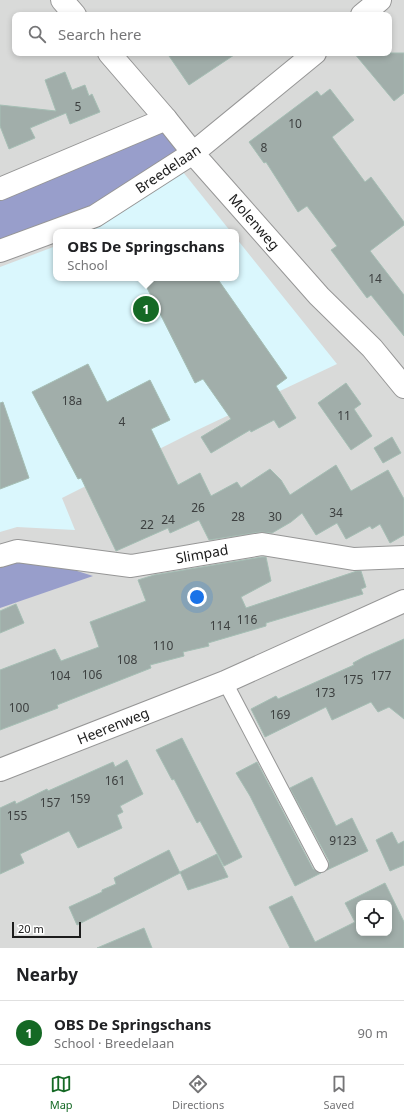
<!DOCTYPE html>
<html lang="en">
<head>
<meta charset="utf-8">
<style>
	:root { --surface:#fff; --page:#f2f2f2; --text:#202124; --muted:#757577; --line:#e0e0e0; --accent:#156925 }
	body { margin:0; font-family:"Noto Sans",sans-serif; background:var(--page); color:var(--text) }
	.controls { position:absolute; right:12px; bottom:12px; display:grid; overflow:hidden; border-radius:8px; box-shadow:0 2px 6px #0003 }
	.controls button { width:36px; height:36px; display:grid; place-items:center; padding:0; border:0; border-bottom:1px solid var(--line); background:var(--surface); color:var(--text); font:20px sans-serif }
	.scale { position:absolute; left:12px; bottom:10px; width:69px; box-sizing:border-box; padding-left:4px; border:2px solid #1c1c1c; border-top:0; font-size:11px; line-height:14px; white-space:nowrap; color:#1c1c1c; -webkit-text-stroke:3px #fff; paint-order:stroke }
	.you { position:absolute; left:197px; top:597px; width:14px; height:14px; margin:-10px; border:3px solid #fff; border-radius:50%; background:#1a73e8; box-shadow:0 0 0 6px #1a73e833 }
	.badge { display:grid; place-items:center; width:26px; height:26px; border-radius:50%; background:var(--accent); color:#fff; font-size:13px; font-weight:700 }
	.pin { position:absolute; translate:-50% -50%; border:2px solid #fff; box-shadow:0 1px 4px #0006 }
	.popup { position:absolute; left:53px; top:229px; width:186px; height:52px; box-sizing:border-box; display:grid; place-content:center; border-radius:8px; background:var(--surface); filter:drop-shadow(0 1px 3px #0005); font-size:13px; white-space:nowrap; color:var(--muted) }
	.popup b { font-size:15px; color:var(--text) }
	.popup::after { content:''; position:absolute; left:50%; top:100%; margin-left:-8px; border:8px solid transparent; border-top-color:var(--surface) }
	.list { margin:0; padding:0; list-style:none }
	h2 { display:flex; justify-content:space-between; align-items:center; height:52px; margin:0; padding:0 16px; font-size:17px }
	h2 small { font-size:13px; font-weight:400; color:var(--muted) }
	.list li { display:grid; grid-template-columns:26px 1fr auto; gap:12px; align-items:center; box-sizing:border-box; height:64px; padding:0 16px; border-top:1px solid var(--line) }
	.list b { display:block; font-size:15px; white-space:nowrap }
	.list p { margin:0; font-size:13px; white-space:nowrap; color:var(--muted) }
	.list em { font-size:13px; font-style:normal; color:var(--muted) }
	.icon { flex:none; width:22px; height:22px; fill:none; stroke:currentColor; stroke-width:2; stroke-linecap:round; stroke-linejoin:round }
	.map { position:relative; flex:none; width:404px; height:948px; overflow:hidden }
	.search { position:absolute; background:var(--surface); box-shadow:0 2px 6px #0003; left:12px; right:12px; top:12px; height:44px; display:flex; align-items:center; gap:10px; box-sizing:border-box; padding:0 14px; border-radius:8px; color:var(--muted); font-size:15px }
	.sheet { height:116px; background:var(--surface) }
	nav { display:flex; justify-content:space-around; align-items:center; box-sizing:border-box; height:56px; border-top:1px solid var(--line); background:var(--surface); font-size:11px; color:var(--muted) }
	nav a { display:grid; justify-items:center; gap:2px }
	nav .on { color:var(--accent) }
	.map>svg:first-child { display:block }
	.residential { fill:#d9dad9; fill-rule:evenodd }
	.education { fill:#daf7fd }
	.forest { fill:#989ecb }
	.building { fill:#a1aeaa; stroke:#a5beb4; fill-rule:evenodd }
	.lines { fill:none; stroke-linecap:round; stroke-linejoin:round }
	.service-casing { stroke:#969696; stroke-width:16 }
	.minor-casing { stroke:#969696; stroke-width:24 }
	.service { stroke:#fff; stroke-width:14 }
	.minor { stroke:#fff; stroke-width:22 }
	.labels { text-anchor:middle; stroke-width:3.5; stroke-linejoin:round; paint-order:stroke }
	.number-label { font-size:12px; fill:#3d4040 }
	.street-label { font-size:14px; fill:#1c1c1c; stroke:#fff }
</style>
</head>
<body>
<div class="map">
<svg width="404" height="948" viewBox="0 0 404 948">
	<rect width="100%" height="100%" fill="#e2edeb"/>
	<!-- residential -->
	<path class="residential" d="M 0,0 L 404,0 L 404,948 L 0,948 ZM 15,15 L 389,15 L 389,53 L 15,53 ZM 56,232 L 236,232 L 236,278 L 56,278 ZM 359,903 L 389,903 L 389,933 L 359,933 Z"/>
	<!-- education -->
	<g class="education">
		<path d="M 183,172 L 231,232 L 84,232 Z"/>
		<path d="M 236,238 L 337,364 L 191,433 L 62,498 L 75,530 L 17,527 L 0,532 L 0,267 L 56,246 L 56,278 L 236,278 Z"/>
	</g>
	<!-- forest -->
	<g class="forest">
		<path d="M 167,129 L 178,151 L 92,211 L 0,243 L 0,198 Z"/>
		<path d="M 24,561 L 55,564 L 93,576 L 0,608 L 0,564 Z"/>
	</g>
	<!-- building -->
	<g class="building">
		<path d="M 167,53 L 237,53 L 189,85 Z"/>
		<path d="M 354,53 L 404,53 L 404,93 L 394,101 Z"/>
		<path d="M 65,72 L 72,90 L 85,85 L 89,96 L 92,94 L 100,112 L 70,124 L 66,113 L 30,128 L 35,138 L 9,149 L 0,126 L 0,105 L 56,111 L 45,80 Z"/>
		<path d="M 330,89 L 354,120 L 332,137 L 365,182 L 371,177 L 404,222 L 404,225 L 370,251 L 404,295 L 404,336 L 371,295 L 367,298 L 331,250 L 337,246 L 307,206 L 298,212 L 266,162 L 264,163 L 249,142 L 317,91 L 321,96 Z"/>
		<path d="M 142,278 L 217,278 L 287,378 L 276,386 L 296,418 L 279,428 L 274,420 L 251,432 L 250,430 L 211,453 L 201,437 L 231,419 L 203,379 L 195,383 Z"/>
		<path d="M 88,364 L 107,402 L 150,380 L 170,420 L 151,429 L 178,485 L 200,473 L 211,496 L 237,482 L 241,488 L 270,469 L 281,480 L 290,495 L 336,465 L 351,491 L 388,470 L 404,499 L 404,535 L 390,543 L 380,524 L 372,529 L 370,526 L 346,539 L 337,523 L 316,535 L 302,513 L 291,522 L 272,533 L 260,532 L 209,540 L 199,520 L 170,533 L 168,528 L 116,551 L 81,478 L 78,479 L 32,392 Z"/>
		<path d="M 346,383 L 361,404 L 354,409 L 372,436 L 351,450 L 318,403 Z"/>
		<path d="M 3,402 L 29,478 L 0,489 L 0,403 Z"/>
		<path d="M 392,437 L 401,453 L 383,463 L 374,448 Z"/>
		<path d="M 262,557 L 266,557 L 271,581 L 241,597 L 246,608 L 357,571 L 361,571 L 366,587 L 361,589 L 363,594 L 266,623 L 266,626 L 208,643 L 209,646 L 183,652 L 184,656 L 150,665 L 151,668 L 57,705 L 58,708 L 0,730 L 0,670 L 55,649 L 61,661 L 99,647 L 90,622 L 146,601 L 138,580 L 154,575 Z"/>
		<path d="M 16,604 L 24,623 L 0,633 L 0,611 Z"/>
		<path d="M 404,639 L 404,719 L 389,707 L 378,712 L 371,702 L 332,720 L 326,707 L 265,737 L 251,709 L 276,696 L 278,699 L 354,665 L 353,663 L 364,657 Z"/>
		<path d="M 182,738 L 242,857 L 224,866 L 200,821 L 197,823 L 174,779 L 172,780 L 156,750 Z"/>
		<path d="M 127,760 L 143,794 L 120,806 L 123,812 L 117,815 L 122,828 L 78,848 L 69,831 L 20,854 L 24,863 L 0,874 L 0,808 L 15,801 L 16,804 L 47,789 L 48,791 L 113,762 L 115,767 Z"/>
		<path d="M 257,762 L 313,869 L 321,873 L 295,886 L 250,796 L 236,773 Z"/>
		<path d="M 312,777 L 336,826 L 352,818 L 368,851 L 327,870 L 329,866 L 329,861 L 290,788 Z"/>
		<path d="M 392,832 L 398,844 L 404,841 L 404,865 L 390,871 L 376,840 Z"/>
		<path d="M 169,850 L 180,873 L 77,925 L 69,907 L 102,892 L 102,890 L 116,884 L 114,878 Z"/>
		<path d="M 217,854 L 228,877 L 188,890 L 180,872 Z"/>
		<path d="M 385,883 L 404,922 L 404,948 L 290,948 L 269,907 L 292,896 L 315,942 L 355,922 L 345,903 ZM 359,903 L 389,903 L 389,933 L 359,933 Z"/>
		<path d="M 144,928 L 152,948 L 97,948 Z"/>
	</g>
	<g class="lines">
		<defs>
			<path id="service" d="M 225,682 L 321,865"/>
			<g id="minor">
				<path d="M 62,0 L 75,15"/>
				<path d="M 362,15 L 380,0"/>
				<path d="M 109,53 L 166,119 L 198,159 L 319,296 L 372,348 L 404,387"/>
				<path d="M 0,189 L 166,119"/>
				<path d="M 0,251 L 95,216 L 193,153 L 315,53"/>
				<path d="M 0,556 L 17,551 L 131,566 L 262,544 L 354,559 L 404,557"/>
				<path d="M 0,770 L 225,682 L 404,601"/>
			</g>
		</defs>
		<!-- service casing -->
		<use href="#service" class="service-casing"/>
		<!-- minor casing -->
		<use href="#minor" class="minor-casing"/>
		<!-- service -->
		<use href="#service" class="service"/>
		<!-- minor -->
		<use href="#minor" class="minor"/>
	</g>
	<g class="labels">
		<!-- number labels -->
		<g class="number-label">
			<text x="78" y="111">5</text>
			<text x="295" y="128">10</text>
			<text x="264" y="152">8</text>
			<text x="375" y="283">14</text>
			<text x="72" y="405">18a</text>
			<text x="344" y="420">11</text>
			<text x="122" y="426">4</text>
			<text x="198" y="512">26</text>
			<text x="336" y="517">34</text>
			<text x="238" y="521">28</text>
			<text x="275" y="521">30</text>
			<text x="168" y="524">24</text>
			<text x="147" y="529">22</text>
			<text x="247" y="624">116</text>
			<text x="220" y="630">114</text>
			<text x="163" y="650">110</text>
			<text x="127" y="664">108</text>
			<text x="92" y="679">106</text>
			<text x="60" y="680">104</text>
			<text x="381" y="680">177</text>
			<text x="353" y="684">175</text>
			<text x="325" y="697">173</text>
			<text x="19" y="712">100</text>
			<text x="280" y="719">169</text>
			<text x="115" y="785">161</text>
			<text x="80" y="803">159</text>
			<text x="50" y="807">157</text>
			<text x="17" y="820">155</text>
			<text x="343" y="845">9123</text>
		</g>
		<!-- street labels -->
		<g class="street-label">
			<text transform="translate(168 169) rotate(-34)" y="5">Breedelaan</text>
			<text transform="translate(254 222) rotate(49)" y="5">Molenweg</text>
			<text transform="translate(202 554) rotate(-10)" y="5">Slimpad</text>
			<text transform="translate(113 726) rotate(-22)" y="5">Heerenweg</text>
		</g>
	</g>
</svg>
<div class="controls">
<button><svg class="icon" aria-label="locate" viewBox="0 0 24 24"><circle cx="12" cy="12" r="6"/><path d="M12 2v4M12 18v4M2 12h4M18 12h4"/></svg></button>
</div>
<div class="scale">20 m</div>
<div class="you"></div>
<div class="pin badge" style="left:146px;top:309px">1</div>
<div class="popup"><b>OBS De Springschans</b>School</div>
<div class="search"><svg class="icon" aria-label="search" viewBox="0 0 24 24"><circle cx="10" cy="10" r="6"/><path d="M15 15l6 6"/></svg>Search here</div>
</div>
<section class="sheet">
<h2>Nearby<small></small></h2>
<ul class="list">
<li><span class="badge">1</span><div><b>OBS De Springschans</b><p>School · Breedelaan</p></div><em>90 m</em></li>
</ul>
</section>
<nav>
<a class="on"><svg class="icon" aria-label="map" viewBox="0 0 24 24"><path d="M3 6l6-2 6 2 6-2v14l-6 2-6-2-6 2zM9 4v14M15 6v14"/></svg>Map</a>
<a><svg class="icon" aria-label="directions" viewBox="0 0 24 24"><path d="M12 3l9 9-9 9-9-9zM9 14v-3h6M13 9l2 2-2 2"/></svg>Directions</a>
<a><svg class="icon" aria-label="saved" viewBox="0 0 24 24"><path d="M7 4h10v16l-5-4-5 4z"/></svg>Saved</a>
</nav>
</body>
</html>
